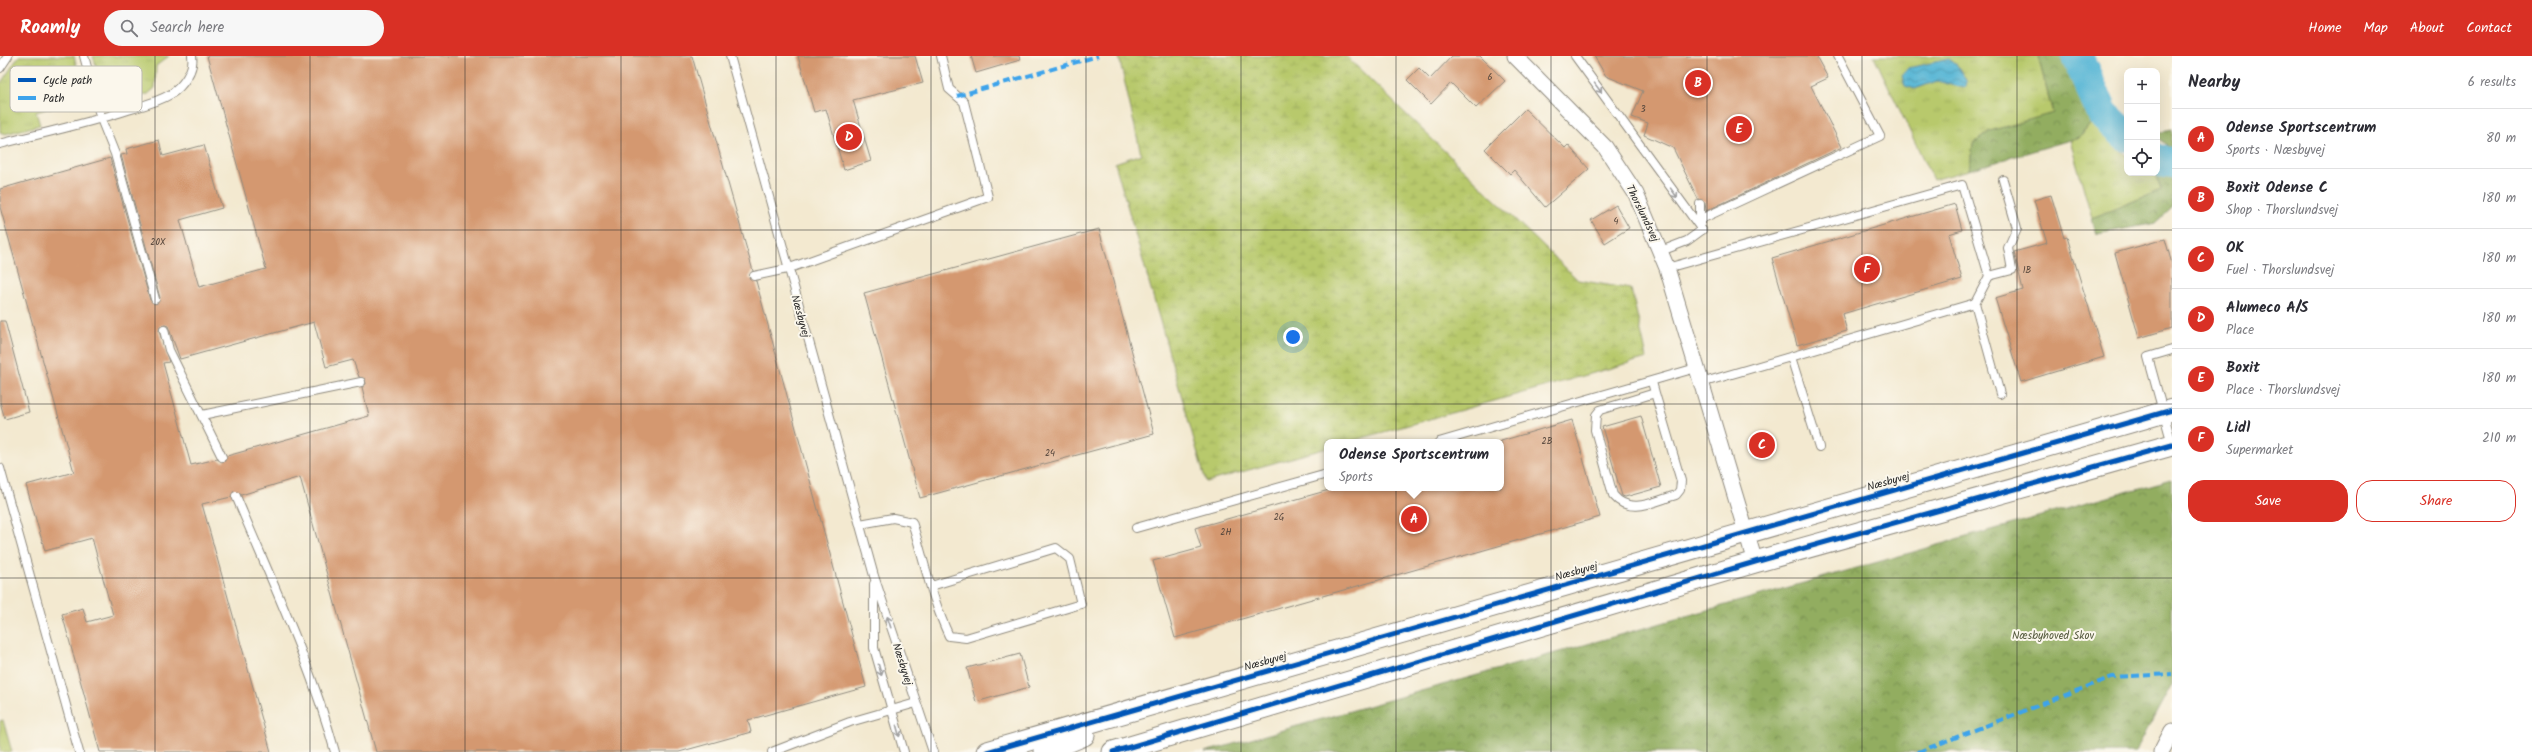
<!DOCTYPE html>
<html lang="en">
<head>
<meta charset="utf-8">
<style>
	:root { --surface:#fff; --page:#f7f7f7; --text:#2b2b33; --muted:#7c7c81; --line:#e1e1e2; --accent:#d93025 }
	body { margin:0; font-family:Kalam,sans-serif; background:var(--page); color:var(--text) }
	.controls { position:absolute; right:12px; top:12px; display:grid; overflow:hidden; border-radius:8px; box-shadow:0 4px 16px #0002 }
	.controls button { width:36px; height:36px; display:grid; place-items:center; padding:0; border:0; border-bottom:1px solid var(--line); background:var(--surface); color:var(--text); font:20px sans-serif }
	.you { position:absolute; left:1293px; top:281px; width:14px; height:14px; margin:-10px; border:3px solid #fff; border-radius:50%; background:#1a73e8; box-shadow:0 0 0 6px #1a73e833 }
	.badge { display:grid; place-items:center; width:26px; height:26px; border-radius:50%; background:var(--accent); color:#fff; font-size:13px; font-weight:700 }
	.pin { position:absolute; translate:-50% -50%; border:2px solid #fff; box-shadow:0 1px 4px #0006 }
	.popup { position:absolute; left:1324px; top:383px; width:180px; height:52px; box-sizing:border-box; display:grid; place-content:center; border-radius:8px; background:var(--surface); filter:drop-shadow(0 1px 3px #0005); font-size:13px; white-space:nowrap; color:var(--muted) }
	.popup b { font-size:15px; color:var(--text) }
	.popup::after { content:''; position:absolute; left:50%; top:100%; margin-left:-8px; border:8px solid transparent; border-top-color:var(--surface) }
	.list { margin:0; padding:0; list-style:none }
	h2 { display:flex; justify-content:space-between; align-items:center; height:52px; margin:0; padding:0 16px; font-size:17px }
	h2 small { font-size:13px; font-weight:400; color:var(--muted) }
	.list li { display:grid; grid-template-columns:26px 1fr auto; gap:12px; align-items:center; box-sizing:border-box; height:60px; padding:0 16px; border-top:1px solid var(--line) }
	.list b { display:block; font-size:15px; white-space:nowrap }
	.list p { margin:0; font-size:13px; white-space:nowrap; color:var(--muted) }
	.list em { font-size:13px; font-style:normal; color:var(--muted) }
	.actions { display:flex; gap:8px; padding:12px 16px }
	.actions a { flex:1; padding:9px 0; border:1px solid var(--accent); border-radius:16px; text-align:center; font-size:14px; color:var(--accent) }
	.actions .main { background:var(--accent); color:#fff }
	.icon { flex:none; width:22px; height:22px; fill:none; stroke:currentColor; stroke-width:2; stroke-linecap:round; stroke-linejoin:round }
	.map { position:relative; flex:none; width:2172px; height:696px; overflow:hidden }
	header { display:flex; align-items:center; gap:24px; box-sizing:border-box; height:56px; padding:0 20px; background:var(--accent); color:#fff }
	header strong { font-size:19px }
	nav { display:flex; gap:22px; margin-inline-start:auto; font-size:14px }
	.search { width:280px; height:36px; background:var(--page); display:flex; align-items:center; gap:10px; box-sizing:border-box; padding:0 14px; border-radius:22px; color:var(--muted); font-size:15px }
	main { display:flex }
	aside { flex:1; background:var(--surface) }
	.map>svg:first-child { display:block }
	.grass { fill:url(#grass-tufts); stroke:#727a4c }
	.forest { fill:url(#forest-crowns); stroke:#5e6c46 }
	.wetland { fill:url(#wetland-marsh); stroke:#727a4c }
	.pitch { fill:#b8c96c; stroke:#727a4c }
	.water { fill:url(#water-waves); stroke:#417080 }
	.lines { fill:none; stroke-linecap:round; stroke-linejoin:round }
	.river { stroke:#57b6d5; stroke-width:32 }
	.building { fill:#d49870; fill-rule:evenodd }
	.lane-casing { stroke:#8f8a7e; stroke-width:10 }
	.street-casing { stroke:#8f8a7e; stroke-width:17 }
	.secondary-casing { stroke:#8f8a7e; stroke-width:23 }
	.lane { stroke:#fff; stroke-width:8 }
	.street { stroke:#fff; stroke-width:15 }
	.secondary { stroke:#fff; stroke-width:21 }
	.quiet { stroke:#3ea3eb; stroke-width:4; stroke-dasharray:8 4; stroke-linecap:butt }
	.cycleway-casing { stroke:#fbf7ec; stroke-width:8 }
	.cycleway { stroke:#0057b8; stroke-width:5 }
	.oneway { stroke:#a0a0a0 }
	.grid { fill:none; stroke:#2b2b2b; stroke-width:1; stroke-opacity:0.55 }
	.labels { text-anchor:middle; stroke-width:4; stroke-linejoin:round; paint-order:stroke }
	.number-label { font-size:9px; fill:#55463c }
	.street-label { font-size:11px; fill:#2b2b2b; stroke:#fbf7ec }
	.park-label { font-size:11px; fill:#555a3e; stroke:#fbf7ec }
	.key { fill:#fbf7ec; stroke:#bdbab2; stroke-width:1 }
	.key-label { font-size:11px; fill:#2b2b2b }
</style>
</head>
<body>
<header>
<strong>Roamly</strong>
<div class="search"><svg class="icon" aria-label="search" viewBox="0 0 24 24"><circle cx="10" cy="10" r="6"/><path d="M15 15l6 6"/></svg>Search here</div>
<nav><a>Home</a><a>Map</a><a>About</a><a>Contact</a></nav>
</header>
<main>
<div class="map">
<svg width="2172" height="696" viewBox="0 0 2172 696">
	<defs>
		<pattern id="grass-tufts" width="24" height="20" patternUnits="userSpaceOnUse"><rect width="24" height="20" fill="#b8c96c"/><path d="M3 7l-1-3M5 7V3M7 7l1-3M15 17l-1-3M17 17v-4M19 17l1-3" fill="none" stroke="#9ead5e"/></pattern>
		<pattern id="forest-crowns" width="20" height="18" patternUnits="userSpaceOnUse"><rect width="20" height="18" fill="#92ad60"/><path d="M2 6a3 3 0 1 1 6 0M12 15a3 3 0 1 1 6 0" fill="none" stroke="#778d4f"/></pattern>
		<pattern id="wetland-marsh" width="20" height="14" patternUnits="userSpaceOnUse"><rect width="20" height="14" fill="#b8c96c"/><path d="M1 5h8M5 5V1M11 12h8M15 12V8" fill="none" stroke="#9ead5e"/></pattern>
		<pattern id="water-waves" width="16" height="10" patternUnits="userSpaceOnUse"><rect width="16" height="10" fill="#57b6d5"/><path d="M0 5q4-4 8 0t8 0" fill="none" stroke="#4894ad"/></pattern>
	</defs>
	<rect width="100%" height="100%" fill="#fbf7ec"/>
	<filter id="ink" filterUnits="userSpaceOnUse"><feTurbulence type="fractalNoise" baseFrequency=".025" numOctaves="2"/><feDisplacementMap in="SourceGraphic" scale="8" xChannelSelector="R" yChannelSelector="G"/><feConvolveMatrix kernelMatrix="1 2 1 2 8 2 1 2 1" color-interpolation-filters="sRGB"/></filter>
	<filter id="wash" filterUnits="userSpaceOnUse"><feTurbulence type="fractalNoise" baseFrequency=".012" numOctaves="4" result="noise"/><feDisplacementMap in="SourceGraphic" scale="16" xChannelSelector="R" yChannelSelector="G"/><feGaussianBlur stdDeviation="0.9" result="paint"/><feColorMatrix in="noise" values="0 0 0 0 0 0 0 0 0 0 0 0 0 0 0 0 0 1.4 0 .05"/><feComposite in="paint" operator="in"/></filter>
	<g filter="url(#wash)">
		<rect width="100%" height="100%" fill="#f3e9d0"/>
		<!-- grass -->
		<g class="grass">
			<path d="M 19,0 L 74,0 L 85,42 L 36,56 L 40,69 L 5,78 L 0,76 L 0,28 Z"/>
			<path d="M 93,0 L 169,0 L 156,10 L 155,32 L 148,38 L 118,47 L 106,41 Z"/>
			<path d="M 1874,0 L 2038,0 L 2053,58 L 1990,75 L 1973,88 L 1969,114 L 1933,124 Z"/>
			<path d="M 2092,66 L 2127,100 L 2127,117 L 2156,117 L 2161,134 L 2092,162 L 2070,84 L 2080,81 Z"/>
		</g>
		<!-- forest -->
		<g class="forest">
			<path d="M 2038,0 L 2067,0 L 2083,49 L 2092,66 L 2080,81 L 1969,114 L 1973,88 L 1990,75 L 2053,57 Z"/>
			<path d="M 2172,74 L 2172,92 L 2157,82 L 2157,77 Z"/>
			<path d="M 2156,117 L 2172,119 L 2172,152 L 2156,167 L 2097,178 L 2092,162 L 2161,134 Z"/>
			<path d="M 2172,423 L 2172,628 L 2135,696 L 1963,696 L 1952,694 L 1945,696 L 1205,696 Z"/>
		</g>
		<!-- wetland -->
		<path class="wetland" d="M 1123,0 L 1346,0 L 1578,224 L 1631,233 L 1647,302 L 1348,386 L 1327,386 L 1327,392 L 1206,426 L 1115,107 L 1141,98 L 1119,1 Z"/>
		<!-- pitch -->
		<path class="pitch" d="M 3,664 L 12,696 L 0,696 L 0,665 Z"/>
		<!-- water -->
		<path class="water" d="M 1949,3 L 1957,9 L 1967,26 L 1966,30 L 1963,32 L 1937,25 L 1915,33 L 1905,30 L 1902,20 L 1908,12 Z"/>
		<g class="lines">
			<!-- river -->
			<g class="river">
				<path d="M 2077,0 L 2103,58 L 2127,80"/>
				<path d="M 2157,104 L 2172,106"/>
			</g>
		</g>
		<g id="blocks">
			<!-- building -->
			<g class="building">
				<path d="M 207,0 L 692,0 L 753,215 L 749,222 L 756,225 L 866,631 L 748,664 L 751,676 L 679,696 L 376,696 L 300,421 L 241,439 L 234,435 L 231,441 L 202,448 L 271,696 L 100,696 L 62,558 L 83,552 L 87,566 L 113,559 L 92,482 L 45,495 L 26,429 L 74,416 L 0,151 L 0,133 L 110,102 L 150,244 L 156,248 L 160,242 L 121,99 L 127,98 L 126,93 L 159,84 L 163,100 L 204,89 L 222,152 L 180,164 L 199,231 L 266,213 ZM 314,266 L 326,311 L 353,304 L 359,321 L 365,323 L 366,328 L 362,331 L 369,360 L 227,400 L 224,406 L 217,403 L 191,409 L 163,307 L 169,306 L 159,275 L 160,270 L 165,269 L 168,270 L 180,303 Z"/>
				<path d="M 798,0 L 915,0 L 923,27 L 853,44 L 871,105 L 844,114 L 826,53 L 814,56 Z"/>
				<path d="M 971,0 L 1019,0 L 1020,4 L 976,17 Z"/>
				<path d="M 1452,0 L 1480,0 L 1505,25 L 1476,52 L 1451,27 L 1431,48 L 1407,24 L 1419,12 L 1430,23 Z"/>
				<path d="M 1594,0 L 1816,0 L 1828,22 L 1811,30 L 1842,91 L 1706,155 L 1705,146 L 1698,143 L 1673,92 L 1644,79 L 1648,67 L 1632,61 L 1643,35 L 1606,20 Z"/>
				<path d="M 1525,53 L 1565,92 L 1568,89 L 1589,113 L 1545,151 L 1514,114 L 1510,118 L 1485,93 Z"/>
				<path d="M 2051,139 L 2064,182 L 2067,181 L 2104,301 L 2021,326 L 1995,242 L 2023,234 L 2014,196 L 2047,187 L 2034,144 Z"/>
				<path d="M 1955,148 L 1962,174 L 1949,178 L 1962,223 L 1842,258 L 1847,275 L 1797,289 L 1772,202 Z"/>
				<path d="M 1616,149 L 1629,172 L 1605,187 L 1591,164 Z"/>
				<path d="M 1099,173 L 1154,378 L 920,442 L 864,237 Z"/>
				<path d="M 2165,183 L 2172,208 L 2172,272 L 2139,282 L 2115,197 Z"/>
				<path d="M 0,265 L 5,265 L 29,356 L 5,363 L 0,346 Z"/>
				<path d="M 1641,360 L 1661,431 L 1625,441 L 1622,440 L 1602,371 Z"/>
				<path d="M 1572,364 L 1600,461 L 1175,582 L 1153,505 L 1201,492 L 1195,472 L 1336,432 L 1501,432 L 1501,385 Z"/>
				<path d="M 1020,598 L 1029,631 L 976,646 L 967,612 Z"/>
			</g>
		</g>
	</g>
	<g filter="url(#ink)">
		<use href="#blocks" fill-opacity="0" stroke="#8f8a7e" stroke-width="1"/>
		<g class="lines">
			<defs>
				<g id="lane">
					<path d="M 84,0 L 101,63 L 115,98 L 155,243"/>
					<path d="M 730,0 L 874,520 L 933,696"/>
					<path d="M 1575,0 L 1702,174"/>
					<path d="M 0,12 L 8,0"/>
					<path d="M 0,88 C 43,77 86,68 128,54 C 142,50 158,46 171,38 C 182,31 195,14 192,0"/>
					<path d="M 1699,164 L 1880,80 L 1838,0"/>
					<path d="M 1700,168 L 1700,148"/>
					<path d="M 1661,195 L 1687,185 L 1702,174"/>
					<path d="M 1667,212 L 1962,129 L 1989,220 L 1975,247 L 2000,338"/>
					<path d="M 754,220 L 787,213 L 988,141 L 964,46 L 949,33 L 941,0"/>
					<path d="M 1989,220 L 2012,214 L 2008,192 L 2017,172 L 2003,124"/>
					<path d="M 164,274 L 169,294 L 222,401"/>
					<path d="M 2172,294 L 2148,301 L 2172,388"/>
					<path d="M 1791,301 L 1819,391"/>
					<path d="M 1652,326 L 1655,337 L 1681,425 L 1680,434 L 1676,439 C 1655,445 1630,460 1613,439 L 1595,374 L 1596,359 L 1600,354 L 1655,337"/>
					<path d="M 1701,327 L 1975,247"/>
					<path d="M 202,359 L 361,326"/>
					<path d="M 1439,386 L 1696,312"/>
					<path d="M 0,412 L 79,696"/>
					<path d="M 236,440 C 271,524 311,608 335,696"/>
					<path d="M 860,468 L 893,462 L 912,466 C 924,504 932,544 949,580 L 966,582 L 1081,548 L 1070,503 L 1056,492 L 931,530"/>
					<path d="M 1136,472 L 1327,418"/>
					<path d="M 874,528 L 874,592 L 904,696"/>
					<path d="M 772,696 L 850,666 L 916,647"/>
				</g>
				<g id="street">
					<path d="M 1515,0 L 1605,91 L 1636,138 L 1667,212 L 1755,506"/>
					<path d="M 2161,696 L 2172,675"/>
				</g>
				<g id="secondary">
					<path d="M 987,696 L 2172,354"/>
					<path d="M 1044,696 L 1084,679"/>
					<path d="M 1113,696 L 1755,506 L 2172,389"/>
				</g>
			</defs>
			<!-- lane casing -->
			<use href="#lane" class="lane-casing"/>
			<!-- street casing -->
			<use href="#street" class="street-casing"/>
			<!-- secondary casing -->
			<use href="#secondary" class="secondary-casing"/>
			<!-- lane -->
			<use href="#lane" class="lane"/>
			<!-- street -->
			<use href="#street" class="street"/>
			<!-- secondary -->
			<use href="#secondary" class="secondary"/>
			<!-- quiet -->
			<g class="quiet">
				<path d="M 957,40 L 1098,0"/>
				<path d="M 1918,696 L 2112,621 L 2172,618"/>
			</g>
			<defs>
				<g id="cycleway">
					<path d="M 987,696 L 2172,354"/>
					<path d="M 1113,696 L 1755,506 L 2172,389"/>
				</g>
			</defs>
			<!-- cycleway casing -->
			<use href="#cycleway" class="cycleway-casing"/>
			<!-- cycleway -->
			<use href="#cycleway" class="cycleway"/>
		</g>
		<!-- one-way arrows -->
		<defs><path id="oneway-shaft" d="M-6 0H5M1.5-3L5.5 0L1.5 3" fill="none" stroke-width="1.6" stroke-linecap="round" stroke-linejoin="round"/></defs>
		<g class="oneway">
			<use href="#oneway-shaft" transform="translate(1598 32) rotate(54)"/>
			<use href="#oneway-shaft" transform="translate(1674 137) rotate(54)"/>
			<use href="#oneway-shaft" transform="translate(889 566) rotate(-108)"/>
			<use href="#oneway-shaft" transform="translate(880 614) rotate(74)"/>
			<use href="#oneway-shaft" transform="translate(898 675) rotate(75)"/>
		</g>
	</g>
	<!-- grid -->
	<path class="grid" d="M 155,0 L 155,696M 310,0 L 310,696M 465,0 L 465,696M 621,0 L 621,696M 776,0 L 776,696M 931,0 L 931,696M 1086,0 L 1086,696M 1241,0 L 1241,696M 1396,0 L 1396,696M 1551,0 L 1551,696M 1707,0 L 1707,696M 1862,0 L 1862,696M 2017,0 L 2017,696M 0,174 L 2172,174M 0,348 L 2172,348M 0,522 L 2172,522"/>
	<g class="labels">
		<!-- number labels -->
		<g class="number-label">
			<text x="1490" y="24">6</text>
			<text x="1643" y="56">3</text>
			<text x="1616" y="168">4</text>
			<text x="158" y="189">20X</text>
			<text x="2027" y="217">1B</text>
			<text x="1547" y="388">2B</text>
			<text x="1050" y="400">24</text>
			<text x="1279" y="464">2G</text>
			<text x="1226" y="479">2H</text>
		</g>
		<!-- street labels -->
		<g class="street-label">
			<text transform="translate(1643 157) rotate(64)" y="4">Thorslundsvej</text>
			<text transform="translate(801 260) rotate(74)" y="4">Næsbyvej</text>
			<text transform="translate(1888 425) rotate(-16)" y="4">Næsbyvej</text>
			<text transform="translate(1576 515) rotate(-16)" y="4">Næsbyvej</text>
			<text transform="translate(1265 605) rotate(-16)" y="4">Næsbyvej</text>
			<text transform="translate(903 608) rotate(72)" y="4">Næsbyvej</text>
		</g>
		<!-- park labels -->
		<g class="park-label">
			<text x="2053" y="583">Næsbyhoved Skov</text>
		</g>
	</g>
	<!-- legend -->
	<rect x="10" y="10" width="132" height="46" rx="6" class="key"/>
	<rect x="18" y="22" width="18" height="4" fill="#0057b8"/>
	<rect x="18" y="40" width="18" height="4" fill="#3ea3eb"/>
	<g class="key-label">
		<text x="43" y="28">Cycle path</text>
		<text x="43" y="46">Path</text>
	</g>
</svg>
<div class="controls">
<button>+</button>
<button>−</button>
<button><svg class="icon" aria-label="locate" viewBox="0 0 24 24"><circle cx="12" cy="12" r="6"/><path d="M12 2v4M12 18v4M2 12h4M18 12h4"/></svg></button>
</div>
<div class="you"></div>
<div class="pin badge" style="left:1414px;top:463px">A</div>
<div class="popup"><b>Odense Sportscentrum</b>Sports</div>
<div class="pin badge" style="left:1698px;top:27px">B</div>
<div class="pin badge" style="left:1762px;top:389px">C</div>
<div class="pin badge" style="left:849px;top:81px">D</div>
<div class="pin badge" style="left:1739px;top:73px">E</div>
<div class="pin badge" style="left:1867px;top:213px">F</div>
</div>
<aside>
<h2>Nearby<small>6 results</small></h2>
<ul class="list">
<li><span class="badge">A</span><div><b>Odense Sportscentrum</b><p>Sports · Næsbyvej</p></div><em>80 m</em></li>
<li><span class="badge">B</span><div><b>Boxit Odense C</b><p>Shop · Thorslundsvej</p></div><em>180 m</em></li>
<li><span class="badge">C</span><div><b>OK</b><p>Fuel · Thorslundsvej</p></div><em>180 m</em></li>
<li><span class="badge">D</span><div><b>Alumeco A/S</b><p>Place</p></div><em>180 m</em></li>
<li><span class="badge">E</span><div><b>Boxit</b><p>Place · Thorslundsvej</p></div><em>180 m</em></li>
<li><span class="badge">F</span><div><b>Lidl</b><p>Supermarket</p></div><em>210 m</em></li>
</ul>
<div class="actions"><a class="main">Save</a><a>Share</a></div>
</aside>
</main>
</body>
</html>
